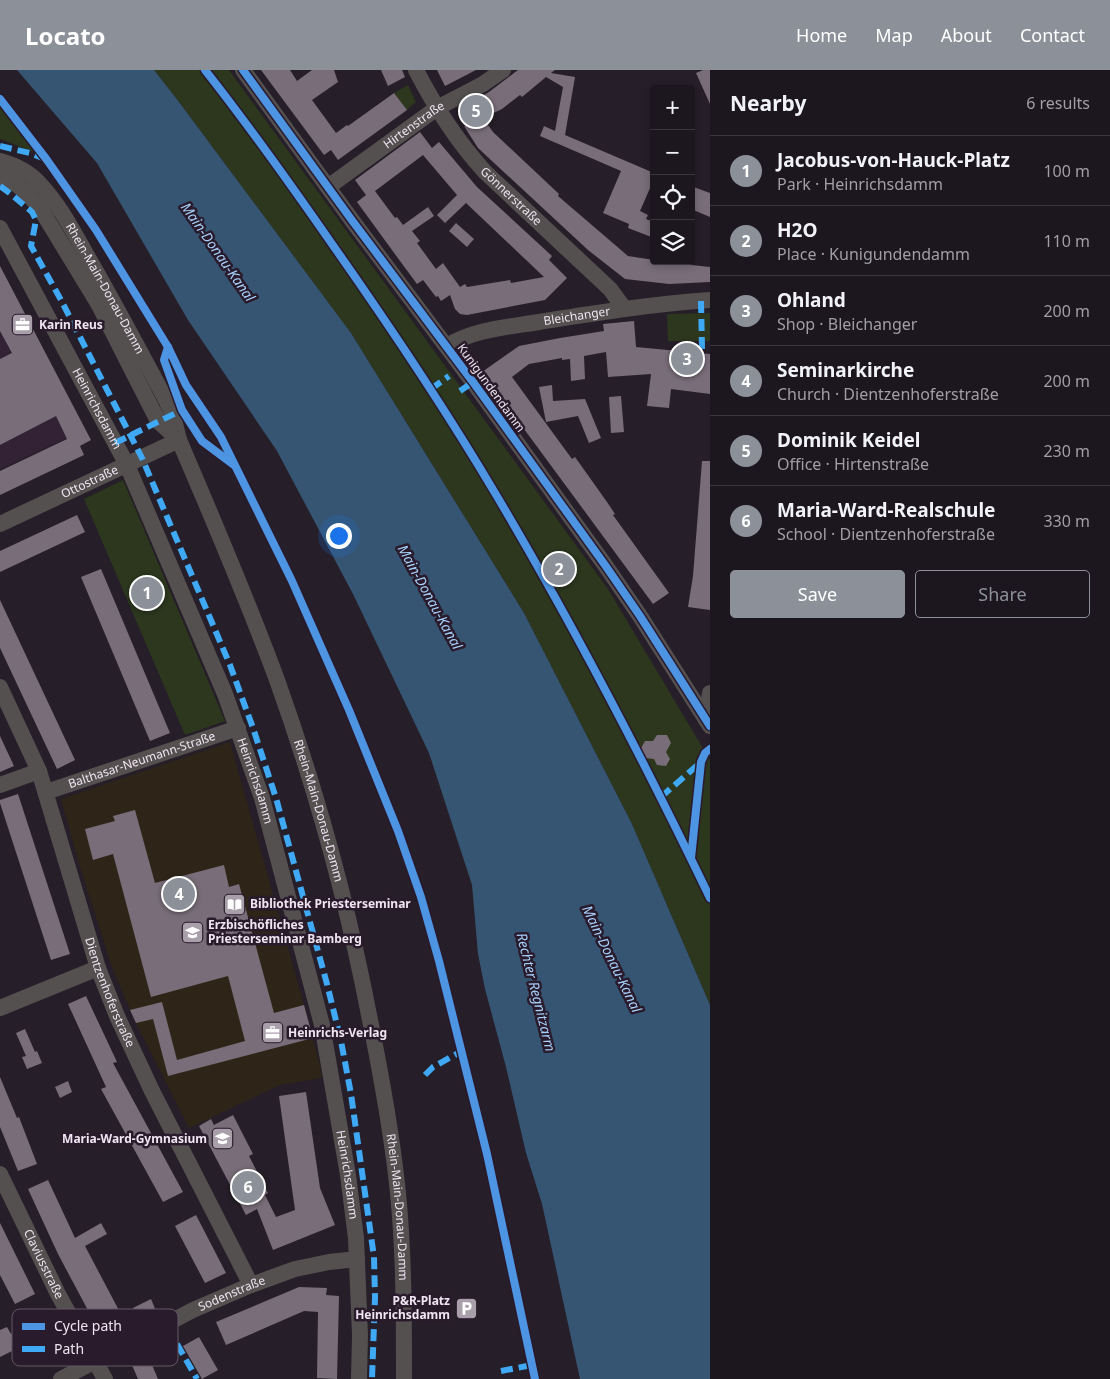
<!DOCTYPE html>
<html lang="en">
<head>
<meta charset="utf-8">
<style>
	:root { --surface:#1c161e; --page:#251f27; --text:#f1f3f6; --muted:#a09fa4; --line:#3a353c; --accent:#8c9099 }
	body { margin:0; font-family:"Noto Sans",sans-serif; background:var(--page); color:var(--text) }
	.controls { position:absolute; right:15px; top:15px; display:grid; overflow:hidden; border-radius:5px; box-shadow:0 2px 8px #0003 }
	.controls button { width:45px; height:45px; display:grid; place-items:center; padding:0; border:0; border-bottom:1px solid var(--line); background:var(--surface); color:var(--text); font:25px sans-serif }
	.you { position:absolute; left:338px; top:465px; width:18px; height:18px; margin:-12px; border:4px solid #fff; border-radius:50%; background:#1a73e8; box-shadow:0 0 0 8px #1a73e833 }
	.badge { display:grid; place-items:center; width:32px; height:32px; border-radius:50%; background:var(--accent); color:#fff; font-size:16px; font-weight:700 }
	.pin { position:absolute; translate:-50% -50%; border:2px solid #fff; box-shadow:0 1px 5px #0006 }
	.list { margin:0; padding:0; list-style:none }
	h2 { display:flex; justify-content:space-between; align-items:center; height:65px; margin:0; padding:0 20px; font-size:21px }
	h2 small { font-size:16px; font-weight:400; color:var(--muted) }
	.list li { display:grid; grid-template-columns:32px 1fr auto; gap:15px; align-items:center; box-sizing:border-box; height:70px; padding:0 20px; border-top:1px solid var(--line) }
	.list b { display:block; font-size:19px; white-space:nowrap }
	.list p { margin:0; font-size:16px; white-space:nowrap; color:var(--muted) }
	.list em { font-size:16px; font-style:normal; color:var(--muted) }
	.actions { display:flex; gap:10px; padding:15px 20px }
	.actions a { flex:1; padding:11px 0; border:1px solid var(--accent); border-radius:5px; text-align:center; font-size:18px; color:var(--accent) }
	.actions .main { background:var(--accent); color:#fff }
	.icon { flex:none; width:28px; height:28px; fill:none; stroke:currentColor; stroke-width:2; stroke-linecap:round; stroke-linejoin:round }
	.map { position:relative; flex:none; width:710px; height:1309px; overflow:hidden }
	header { display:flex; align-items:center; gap:30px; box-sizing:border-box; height:70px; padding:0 25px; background:var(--accent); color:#fff }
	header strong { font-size:24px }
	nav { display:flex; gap:28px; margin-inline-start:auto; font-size:18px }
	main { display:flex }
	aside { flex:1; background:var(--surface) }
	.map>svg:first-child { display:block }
	.built { fill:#332136 }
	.education { fill:#2e2518 }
	.green { fill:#2c371e }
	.water { fill:#365572 }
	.building { fill:#786d78; fill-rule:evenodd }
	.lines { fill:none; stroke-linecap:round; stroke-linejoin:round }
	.minor { stroke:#545050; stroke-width:16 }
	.quiet { stroke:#3fa9f5; stroke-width:6; stroke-dasharray:12 6; stroke-linecap:butt }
	.cycleway-casing { stroke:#291a2c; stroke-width:11 }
	.cycleway { stroke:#4d94e3; stroke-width:8 }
	.labels { text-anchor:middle; stroke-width:5; stroke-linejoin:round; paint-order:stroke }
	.street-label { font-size:12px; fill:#efe4f0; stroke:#291a2c }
	.poi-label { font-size:12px; font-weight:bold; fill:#efe4f0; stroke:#291a2c; text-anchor:start }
	.water-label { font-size:14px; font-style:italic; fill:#a5d1fb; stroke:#291a2c }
	.key { fill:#291a2c; stroke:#645767; stroke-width:1 }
	.key-label { font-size:14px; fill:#efe4f0 }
</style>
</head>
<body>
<header>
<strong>Locato</strong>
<nav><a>Home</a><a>Map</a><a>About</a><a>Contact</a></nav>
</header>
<main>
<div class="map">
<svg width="710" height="1309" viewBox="0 0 710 1309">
	<rect width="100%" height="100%" fill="#261e28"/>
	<!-- built -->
	<path class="built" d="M 0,252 L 69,367 L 0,399 Z"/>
	<!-- education -->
	<path class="education" d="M 230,672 L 304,935 L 320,996 L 322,1008 L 280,1015 L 189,1058 L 136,953 L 112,897 L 79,794 L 61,729 Z"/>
	<!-- green -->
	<g class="green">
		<path d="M 154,0 L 229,0 L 608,519 L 710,690 L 710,935 L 632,754 L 524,543 L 351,263 L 176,28 Z"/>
		<path d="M 408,15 L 416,32 L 407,40 L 394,23 Z"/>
		<path d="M 0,36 L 37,83 L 0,69 Z"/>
		<path d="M 710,243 L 710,271 L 668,271 L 667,244 Z"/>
		<path d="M 123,410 L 225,651 L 185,665 L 84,429 Z"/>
	</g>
	<!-- water -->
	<path class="water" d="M 17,0 L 154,0 L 176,28 L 351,263 L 524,543 L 632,754 L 710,935 L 710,1309 L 580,1309 L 542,1134 L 526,1083 L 506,997 L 485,919 L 478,884 L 472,815 L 429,683 L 353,524 L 277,381 L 188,250 L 97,93 Z"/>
	<!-- building -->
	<g class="building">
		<path d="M 261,0 L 290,0 L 297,11 L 312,0 L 334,0 L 338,12 L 312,30 L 336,63 L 347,55 L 348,56 L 394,23 L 407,40 L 338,90 L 331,80 L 324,85 Z"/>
		<path d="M 381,0 L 402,0 L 405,7 L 388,16 Z"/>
		<path d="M 437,0 L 476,0 L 445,16 Z"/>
		<path d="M 518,0 L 555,0 L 551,3 L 575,7 L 565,65 L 654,103 L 654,109 L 640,141 L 648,145 L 646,149 L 654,152 L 654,168 L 628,158 L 629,154 L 603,143 L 621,101 L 540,66 L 544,56 L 555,61 L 563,17 L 546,7 L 522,27 L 520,25 L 502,39 L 483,48 L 493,62 L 559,124 L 558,126 L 628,186 L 654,190 L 654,191 L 710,197 L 710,212 L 669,214 L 625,209 L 588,180 L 478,78 L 464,56 L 472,53 L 464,36 L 489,22 Z"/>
		<path d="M 703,0 L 710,0 L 710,34 L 696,3 Z"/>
		<path d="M 420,62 L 432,78 L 439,72 L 477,117 L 552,186 L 549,190 L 567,208 L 545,230 L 467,245 L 460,244 L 455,239 L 450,225 L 441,231 L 438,226 L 436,227 L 423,210 L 417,214 L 400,191 L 357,132 L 366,125 L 355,110 ZM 423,85 L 457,125 L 437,145 L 445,153 L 466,133 L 544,207 L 511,213 L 510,210 L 498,212 L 467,217 L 465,214 L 460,217 L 443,193 L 436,199 L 417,173 L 420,171 L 412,161 L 434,146 L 428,137 L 403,155 L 397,147 L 395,148 L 375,121 Z"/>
		<path d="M 691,116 L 710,123 L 710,147 L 691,139 Z"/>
		<path d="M 456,153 L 474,169 L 467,177 L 449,161 Z"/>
		<path d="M 0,196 L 91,370 L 80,376 L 84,385 L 0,425 L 0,401 L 67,369 L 56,346 L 0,375 L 0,289 L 12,283 L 0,261 Z"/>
		<path d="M 634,251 L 636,277 L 710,284 L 710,324 L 671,319 L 669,338 L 647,336 L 651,304 L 608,307 L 606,282 L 584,286 L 585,309 L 571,311 L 570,289 L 562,290 L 562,288 L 529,294 L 512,307 L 572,389 L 575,387 L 607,432 L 615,444 L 613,445 L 669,523 L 653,534 L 482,302 L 519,276 L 560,268 L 604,261 L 603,254 Z"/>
		<path d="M 552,315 L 553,331 L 585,329 L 601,368 L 589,373 L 578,346 L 546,352 L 539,317 Z"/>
		<path d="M 621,326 L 624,362 L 611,363 L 609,327 Z"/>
		<path d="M 702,391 L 710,391 L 710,540 L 688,537 L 693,506 Z"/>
		<path d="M 77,445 L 85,462 L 0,502 L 0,481 Z"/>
		<path d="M 101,499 L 170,663 L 150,671 L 81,507 Z"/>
		<path d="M 0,530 L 75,690 L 57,699 L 0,578 Z"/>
		<path d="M 657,665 L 667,665 L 671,673 L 666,682 L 670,689 L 666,696 L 657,695 L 654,689 L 645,688 L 640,680 L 645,671 L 653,671 Z"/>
		<path d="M 0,666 L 14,696 L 0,702 Z"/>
		<path d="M 18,724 L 70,884 L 51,890 L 0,733 L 0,730 Z"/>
		<path d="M 135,740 L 155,813 L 224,795 L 229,817 L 239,814 L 274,943 L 304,935 L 313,968 L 168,1006 L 153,949 L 136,953 L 130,940 L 162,932 L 177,990 L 245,971 L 228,906 L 151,927 L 113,784 L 93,790 L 85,759 L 115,751 L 113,746 Z"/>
		<path d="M 86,926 L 117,992 L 113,993 L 183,1122 L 163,1132 L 101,1019 L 106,1017 L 68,934 Z"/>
		<path d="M 25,959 L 35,982 L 37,981 L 42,993 L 27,999 L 22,987 L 26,986 L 16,963 Z"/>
		<path d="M 0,1007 L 17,1048 L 19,1047 L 37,1094 L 18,1101 L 0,1057 Z"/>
		<path d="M 68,1011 L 72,1022 L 60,1028 L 55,1017 Z"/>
		<path d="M 306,1022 L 320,1118 L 335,1155 L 273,1180 L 257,1139 L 246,1145 L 199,1056 L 211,1049 L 214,1055 L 233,1045 L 253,1084 L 249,1086 L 268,1123 L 265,1125 L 276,1147 L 295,1140 L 279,1026 Z"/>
		<path d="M 48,1110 L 75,1168 L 101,1153 L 107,1164 L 85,1176 L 123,1248 L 99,1261 L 58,1184 L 28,1119 Z"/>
		<path d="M 196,1145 L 226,1203 L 205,1213 L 175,1156 Z"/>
		<path d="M 0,1153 L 35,1224 L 15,1234 L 0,1205 Z"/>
		<path d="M 299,1217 L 327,1218 L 326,1225 L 339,1226 L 337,1309 L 317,1308 L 318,1242 L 304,1241 L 226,1275 L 216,1252 Z"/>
		<path d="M 151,1229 L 156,1241 L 139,1249 L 133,1238 Z"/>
		<path d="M 53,1243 L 70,1278 L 48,1289 L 36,1265 L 17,1275 L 18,1278 L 0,1287 L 0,1260 L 7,1257 L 11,1264 Z"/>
		<path d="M 199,1267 L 218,1300 L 202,1309 L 183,1276 Z"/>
		<path d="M 149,1288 L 158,1309 L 138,1309 L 132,1295 Z"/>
	</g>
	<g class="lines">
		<!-- minor -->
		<g class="minor">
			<path d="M 243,0 L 351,149 L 473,312 L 605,495 L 640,546 L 710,656"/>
			<path id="s1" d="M 416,0 C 435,37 457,71 485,102 L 610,219 L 624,238"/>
			<path id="s2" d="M 0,91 C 15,95 29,102 39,113 C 60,135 74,163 89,189 C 116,236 141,283 166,330 L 173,345 L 179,370 C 213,449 247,529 277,610 C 316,719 347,831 369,945 C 381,1004 392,1063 398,1123 C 404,1185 404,1247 404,1309"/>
			<path d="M 0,106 L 16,114 L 27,123 L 40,138 L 99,235 L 158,351 L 179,370"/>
			<path id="s3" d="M 328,117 L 437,38 L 483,14 L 503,0"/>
			<path id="s4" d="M 0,158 L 127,395 L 225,624 L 262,728 L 322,955 L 348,1105 L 356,1168 L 360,1265 L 359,1309"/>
			<path id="s5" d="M 447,276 C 474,259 509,257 539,252 C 596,243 652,234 710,230"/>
			<path id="s6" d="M 0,454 L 179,370"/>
			<path id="s7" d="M 0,617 L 39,701 L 98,898 L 117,946 L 152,1021 L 251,1215"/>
			<path d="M 706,650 L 710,623"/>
			<path d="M 0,715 L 39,701"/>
			<path id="s8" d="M 46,722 L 238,658"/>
			<path d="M 0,938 L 98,898"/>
			<path id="s9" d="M 0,1104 L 58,1224 L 105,1309"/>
			<path id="s10" d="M 61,1309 L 193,1240 L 251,1215 L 295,1199 L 329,1192 L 357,1189"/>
		</g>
		<!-- quiet -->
		<g class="quiet">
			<path d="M 0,76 L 30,83 L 45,89"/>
			<path d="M 0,116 L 11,124 L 32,142 L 36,150 L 31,176 L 61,230 L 142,388 L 230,595 L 253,658 L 276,728 L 327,914 L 341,971 L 351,1024 L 374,1187 L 375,1227 L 372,1309"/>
			<path d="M 701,231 L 702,279"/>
			<path d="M 431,319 L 449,306"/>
			<path d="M 460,321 L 473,312"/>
			<path d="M 115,373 L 182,340"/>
			<path d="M 661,727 L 701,692"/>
			<path d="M 425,1005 L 433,997 L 462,981"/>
			<path d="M 166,1253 L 172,1265"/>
			<path d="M 177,1274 L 197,1309"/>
			<path d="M 501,1301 L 532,1295"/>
		</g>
		<defs>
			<g id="cycleway">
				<path d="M 205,0 C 250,57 291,115 332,174 C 389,255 444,337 495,423 C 573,554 644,691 710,828"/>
				<path d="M 243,0 L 351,149 L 473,312 L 605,495 L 640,546 L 710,656"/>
				<path d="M 0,29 L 47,90 L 96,160 L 168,277 L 186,315 L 221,367 L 292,511 L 349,640 L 398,761 L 421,827 L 439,891 L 487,1084 L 535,1309"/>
				<path d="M 168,277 L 164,290 L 182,340 L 202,371 L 234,395"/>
				<path d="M 691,788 L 701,692 L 705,683 L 710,679"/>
			</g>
		</defs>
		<!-- cycleway casing -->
		<use href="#cycleway" class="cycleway-casing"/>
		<!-- cycleway -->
		<use href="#cycleway" class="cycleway"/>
	</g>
	<!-- icons -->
	<defs>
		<symbol id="office-square" viewBox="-11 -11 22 22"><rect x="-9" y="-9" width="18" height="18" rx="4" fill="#a99faa" stroke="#291a2c"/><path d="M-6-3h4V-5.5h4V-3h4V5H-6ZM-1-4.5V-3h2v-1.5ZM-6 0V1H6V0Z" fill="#fff"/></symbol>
		<symbol id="library-square" viewBox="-11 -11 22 22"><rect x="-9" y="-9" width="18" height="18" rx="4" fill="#a99faa" stroke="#291a2c"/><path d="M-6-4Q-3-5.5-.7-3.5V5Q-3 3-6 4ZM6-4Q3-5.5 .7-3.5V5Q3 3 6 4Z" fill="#fff"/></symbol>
		<symbol id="university-square" viewBox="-11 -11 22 22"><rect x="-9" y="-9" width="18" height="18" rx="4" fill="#a99faa" stroke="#291a2c"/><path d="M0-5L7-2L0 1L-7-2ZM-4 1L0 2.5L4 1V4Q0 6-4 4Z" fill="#fff"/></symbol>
		<symbol id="school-square" viewBox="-11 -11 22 22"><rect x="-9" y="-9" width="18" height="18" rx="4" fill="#a99faa" stroke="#291a2c"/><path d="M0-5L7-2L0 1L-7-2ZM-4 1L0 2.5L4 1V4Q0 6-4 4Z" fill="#fff"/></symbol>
		<symbol id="parking-square" viewBox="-11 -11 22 22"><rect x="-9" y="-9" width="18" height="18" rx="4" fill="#a99faa" stroke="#291a2c"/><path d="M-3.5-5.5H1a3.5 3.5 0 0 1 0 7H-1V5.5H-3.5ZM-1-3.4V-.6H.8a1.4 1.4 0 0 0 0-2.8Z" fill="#fff"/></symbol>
	</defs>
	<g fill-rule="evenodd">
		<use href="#office-square" x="10" y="242" width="25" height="25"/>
		<use href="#library-square" x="222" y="822" width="25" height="25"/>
		<use href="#university-square" x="180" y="850" width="25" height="25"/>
		<use href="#office-square" x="260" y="950" width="25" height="25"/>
		<use href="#school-square" x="210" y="1056" width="25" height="25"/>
		<use href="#parking-square" x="454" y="1226" width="25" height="25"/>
	</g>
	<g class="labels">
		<!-- street labels -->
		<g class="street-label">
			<text dy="4" stroke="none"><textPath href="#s3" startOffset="106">Hirtenstraße</textPath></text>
			<text dy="4" stroke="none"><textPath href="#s1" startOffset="159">Gönnerstraße</textPath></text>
			<text dy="4" stroke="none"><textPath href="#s2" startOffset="170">Rhein-Main-Donau-Damm</textPath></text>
			<text dy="4" stroke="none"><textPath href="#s5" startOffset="134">Bleichanger</textPath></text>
			<text transform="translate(491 318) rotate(54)" y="4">Kunigundendamm</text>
			<text dy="4" stroke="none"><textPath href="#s4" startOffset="205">Heinrichsdamm</textPath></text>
			<text dy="4" stroke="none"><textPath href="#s6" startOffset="99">Ottostraße</textPath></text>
			<text dy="4" stroke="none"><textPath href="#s8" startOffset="101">Balthasar-Neumann-Straße</textPath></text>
			<text dy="4" stroke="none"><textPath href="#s4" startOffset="610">Heinrichsdamm</textPath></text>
			<text dy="4" stroke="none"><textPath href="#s2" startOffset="736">Rhein-Main-Donau-Damm</textPath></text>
			<text dy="4" stroke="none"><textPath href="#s7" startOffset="325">Dientzenhoferstraße</textPath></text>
			<text dy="4" stroke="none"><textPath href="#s4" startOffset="1015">Heinrichsdamm</textPath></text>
			<text dy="4" stroke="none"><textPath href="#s2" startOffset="1141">Rhein-Main-Donau-Damm</textPath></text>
			<text dy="4" stroke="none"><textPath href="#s9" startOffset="100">Claviusstraße</textPath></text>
			<text dy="4" stroke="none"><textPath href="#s10" startOffset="191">Sodenstraße</textPath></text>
		</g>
		<!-- poi labels -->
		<g class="poi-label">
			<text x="39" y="259">Karin Reus</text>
			<text x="250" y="838">Bibliothek Priesterseminar</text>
			<text x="208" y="859">Erzbischöfliches<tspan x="208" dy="14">Priesterseminar Bamberg</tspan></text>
			<text x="288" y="967">Heinrichs-Verlag</text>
			<text x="207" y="1073" text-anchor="end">Maria-Ward-Gymnasium</text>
			<text x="450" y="1235" text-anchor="end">P&amp;R-Platz<tspan x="450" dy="14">Heinrichsdamm</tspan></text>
		</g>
		<!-- water labels -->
		<g class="water-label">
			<text transform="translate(218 182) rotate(55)" y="5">Main-Donau-Kanal</text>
			<text transform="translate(430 527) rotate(61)" y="5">Main-Donau-Kanal</text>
			<text transform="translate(612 889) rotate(64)" y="5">Main-Donau-Kanal</text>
			<text transform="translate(536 922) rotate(76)" y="5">Rechter Regnitzarm</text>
		</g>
	</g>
	<!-- legend -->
	<rect x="12" y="1239" width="166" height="57" rx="8" class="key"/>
	<rect x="22" y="1253" width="23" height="7" fill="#4d94e3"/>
	<rect x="22" y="1276" width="23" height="6" fill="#3fa9f5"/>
	<g class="key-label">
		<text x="54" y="1261">Cycle path</text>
		<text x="54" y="1284">Path</text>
	</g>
</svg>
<div class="controls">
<button>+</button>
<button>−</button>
<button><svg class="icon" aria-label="locate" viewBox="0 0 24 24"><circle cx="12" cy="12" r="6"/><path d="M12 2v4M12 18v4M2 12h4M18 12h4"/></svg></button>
<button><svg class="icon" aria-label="layers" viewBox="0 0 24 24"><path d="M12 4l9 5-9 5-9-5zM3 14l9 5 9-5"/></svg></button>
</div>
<div class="you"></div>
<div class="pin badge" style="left:147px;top:523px">1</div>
<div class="pin badge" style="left:559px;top:499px">2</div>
<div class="pin badge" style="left:687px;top:289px">3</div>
<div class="pin badge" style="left:179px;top:824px">4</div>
<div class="pin badge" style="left:476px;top:41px">5</div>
<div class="pin badge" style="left:248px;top:1117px">6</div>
</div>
<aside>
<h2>Nearby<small>6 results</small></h2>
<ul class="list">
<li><span class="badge">1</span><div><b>Jacobus-von-Hauck-Platz</b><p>Park · Heinrichsdamm</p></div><em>100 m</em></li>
<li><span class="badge">2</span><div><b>H2O</b><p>Place · Kunigundendamm</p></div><em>110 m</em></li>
<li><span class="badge">3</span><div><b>Ohland</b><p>Shop · Bleichanger</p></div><em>200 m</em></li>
<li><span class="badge">4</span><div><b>Seminarkirche</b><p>Church · Dientzenhoferstraße</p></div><em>200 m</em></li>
<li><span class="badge">5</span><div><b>Dominik Keidel</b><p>Office · Hirtenstraße</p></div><em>230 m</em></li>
<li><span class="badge">6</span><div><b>Maria-Ward-Realschule</b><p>School · Dientzenhoferstraße</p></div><em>330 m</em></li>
</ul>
<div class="actions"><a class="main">Save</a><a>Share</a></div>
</aside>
</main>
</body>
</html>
